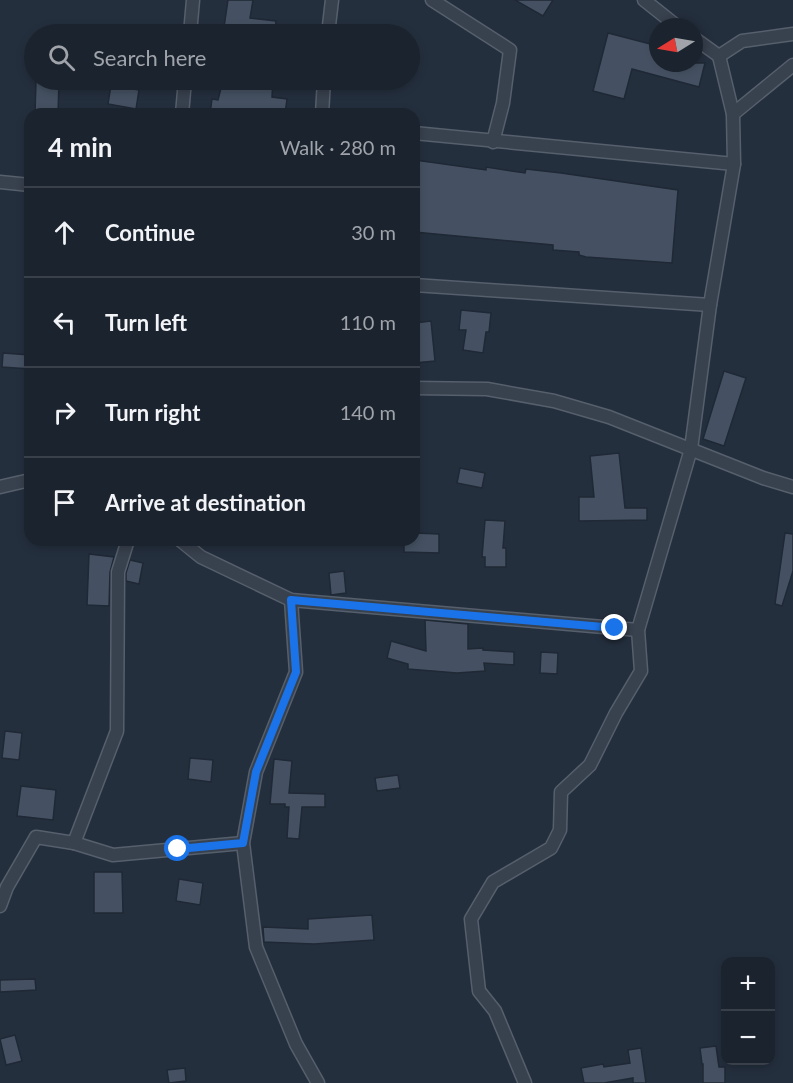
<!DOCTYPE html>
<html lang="en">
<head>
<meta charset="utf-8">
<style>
	:root { --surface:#1b232e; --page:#242b36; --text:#f1f3f6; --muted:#a0a4aa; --line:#39404a }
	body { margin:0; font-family:Lato,sans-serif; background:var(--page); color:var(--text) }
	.controls { position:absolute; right:18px; bottom:18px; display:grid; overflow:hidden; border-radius:12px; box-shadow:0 3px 9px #0003 }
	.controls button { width:54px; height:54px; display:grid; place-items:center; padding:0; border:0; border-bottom:2px solid var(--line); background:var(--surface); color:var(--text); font:30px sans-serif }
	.compass { position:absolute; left:649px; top:18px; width:54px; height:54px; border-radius:50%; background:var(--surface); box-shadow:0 3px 9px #0003; rotate:259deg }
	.stop { position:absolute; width:18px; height:18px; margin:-14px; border:4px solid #1a73e8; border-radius:50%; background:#fff }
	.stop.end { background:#1a73e8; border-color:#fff; box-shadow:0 2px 6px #0008 }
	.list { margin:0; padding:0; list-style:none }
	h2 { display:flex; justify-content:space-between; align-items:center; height:78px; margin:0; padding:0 24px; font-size:26px }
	h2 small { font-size:20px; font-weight:400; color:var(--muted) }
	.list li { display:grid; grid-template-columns:39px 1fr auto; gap:18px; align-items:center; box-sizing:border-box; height:90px; padding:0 24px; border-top:2px solid var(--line) }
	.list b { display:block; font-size:22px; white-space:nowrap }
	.list em { font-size:20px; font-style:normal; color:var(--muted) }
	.icon { flex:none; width:33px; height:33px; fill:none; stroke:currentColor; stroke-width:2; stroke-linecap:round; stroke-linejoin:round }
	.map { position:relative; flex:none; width:793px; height:1083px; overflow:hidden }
	.search { position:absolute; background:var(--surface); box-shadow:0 3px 9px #0003; left:24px; top:24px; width:396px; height:66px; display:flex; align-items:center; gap:15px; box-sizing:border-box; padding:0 21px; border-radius:33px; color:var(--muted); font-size:22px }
	.panel { position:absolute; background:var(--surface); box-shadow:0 3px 9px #0003; left:24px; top:108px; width:396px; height:438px; border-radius:18px }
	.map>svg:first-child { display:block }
	.building { fill:#455162; stroke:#1f2835; stroke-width:1.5 }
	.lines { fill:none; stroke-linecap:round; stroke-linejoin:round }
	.minor-casing { stroke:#565f6c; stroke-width:15 }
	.minor { stroke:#38414e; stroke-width:12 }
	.route { stroke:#1a73e8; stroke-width:8 }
</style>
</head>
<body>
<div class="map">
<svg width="793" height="1083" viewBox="0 0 793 1083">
	<rect width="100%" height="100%" fill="#242f3e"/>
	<!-- building -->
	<g class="building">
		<path d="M 228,0 L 253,0 L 250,18 L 276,21 L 275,34 L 223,34 Z"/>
		<path d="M 515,0 L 553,0 L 543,16 Z"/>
		<path d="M 608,33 L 658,46 L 658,63 L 705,63 L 699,87 L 632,69 L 624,99 L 593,91 Z"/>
		<path d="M 36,80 L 59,80 L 58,114 L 35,114 Z"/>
		<path d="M 223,80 L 273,80 L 272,97 L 287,99 L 285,114 L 210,114 L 212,99 L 218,100 Z"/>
		<path d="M 111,85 L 139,90 L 136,109 L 108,104 Z"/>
		<path d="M 415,160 L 486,170 L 486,167 L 525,173 L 526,169 L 561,173 L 678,190 L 672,263 L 586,257 L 579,255 L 579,252 L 553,250 L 553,245 L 414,232 Z"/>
		<path d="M 461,310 L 491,313 L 489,332 L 486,332 L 483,353 L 463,350 L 466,330 L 459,330 Z"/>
		<path d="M 431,321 L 435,361 L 414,363 L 414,323 Z"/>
		<path d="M 3,353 L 30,355 L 30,369 L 2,367 Z"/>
		<path d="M 724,371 L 746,378 L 724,446 L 703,439 Z"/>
		<path d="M 619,453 L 625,508 L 647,508 L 647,520 L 579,521 L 579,497 L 594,497 L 590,456 Z"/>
		<path d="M 460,468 L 485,473 L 482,488 L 457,483 Z"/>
		<path d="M 485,520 L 505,521 L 503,548 L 506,548 L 506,567 L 485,567 L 485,557 L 482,557 Z"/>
		<path d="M 414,533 L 439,534 L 439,553 L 404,552 L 404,540 L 414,540 Z"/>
		<path d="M 785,533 L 793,534 L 793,571 L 782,606 L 775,604 Z"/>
		<path d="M 89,554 L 114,557 L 110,572 L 109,606 L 87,605 Z"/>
		<path d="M 130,560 L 143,563 L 139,584 L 126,581 L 126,573 Z"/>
		<path d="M 344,571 L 346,593 L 331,595 L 329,573 Z"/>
		<path d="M 425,620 L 468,624 L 468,649 L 483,648 L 483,650 L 514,652 L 514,665 L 484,663 L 485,671 L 457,673 L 408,669 L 408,664 L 387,658 L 391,641 L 426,651 Z"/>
		<path d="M 541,652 L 558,653 L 557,674 L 540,673 Z"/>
		<path d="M 5,731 L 22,733 L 19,760 L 2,758 Z"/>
		<path d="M 190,758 L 213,760 L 211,782 L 188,779 Z"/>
		<path d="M 274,759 L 292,761 L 289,793 L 325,794 L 325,807 L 302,807 L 299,839 L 287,838 L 289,807 L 285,807 L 285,804 L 270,804 Z"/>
		<path d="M 398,775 L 400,788 L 377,791 L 375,778 Z"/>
		<path d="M 21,786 L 56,790 L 53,820 L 17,816 Z"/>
		<path d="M 94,872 L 122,872 L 123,913 L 94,913 Z"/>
		<path d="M 179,879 L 203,883 L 200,905 L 176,901 Z"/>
		<path d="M 372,915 L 374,940 L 314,944 L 264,942 L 263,927 L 308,929 L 308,919 Z"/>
		<path d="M 35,979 L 36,990 L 0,992 L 0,980 Z"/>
		<path d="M 15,1035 L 22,1061 L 6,1065 L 0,1039 Z"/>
		<path d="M 716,1046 L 719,1067 L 725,1067 L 725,1083 L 703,1083 L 703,1064 L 702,1064 L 700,1048 Z"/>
		<path d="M 641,1048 L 646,1083 L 633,1083 L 633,1078 L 604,1083 L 584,1083 L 581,1068 L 603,1064 L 604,1067 L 630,1063 L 628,1050 Z"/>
		<path d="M 185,1068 L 186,1081 L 169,1083 L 167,1070 Z"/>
	</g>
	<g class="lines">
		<defs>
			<g id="minor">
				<path d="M 432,0 L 510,50 L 503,103 L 493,142"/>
				<path d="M 644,0 L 678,27"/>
				<path d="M 190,34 L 193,0"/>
				<path d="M 328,34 L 332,0"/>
				<path d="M 694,38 L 719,56 L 742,41 L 793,34"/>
				<path d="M 182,114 L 185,80"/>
				<path d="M 322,114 L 324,80"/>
				<path d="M 733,114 L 793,65"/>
				<path d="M 414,133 L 734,164"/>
				<path d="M 0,182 L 30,185"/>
				<path d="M 414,285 L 710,305"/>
				<path d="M 414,388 L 487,389 L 554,401 L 609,417 L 763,478 L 793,487"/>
				<path d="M 0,487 L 30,480"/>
				<path d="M 180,540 L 201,557 L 291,600 L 638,630"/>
				<path d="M 291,600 L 296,672 L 256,772 L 243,843 L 256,947 L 296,1044 L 318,1083"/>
				<path d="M 74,843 L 113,855 L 243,843"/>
				<path d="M 0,906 L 7,887 L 36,837 L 74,843 L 117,731 L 118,572 L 128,540"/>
				<path d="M 525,1083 L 495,1011 L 479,991 L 471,919 L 493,882 L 551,848 L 560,830 L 561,792 L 590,765 L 616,713 L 641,671 L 638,630 L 691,449 L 710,305 L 734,164 L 733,114 L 719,56"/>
			</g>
		</defs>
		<!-- minor casing -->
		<use href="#minor" class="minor-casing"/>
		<!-- minor -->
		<use href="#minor" class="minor"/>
	</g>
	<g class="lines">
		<!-- route -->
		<path class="route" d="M 178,849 L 243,843 L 256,772 L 296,672 L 291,600 L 615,628"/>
	</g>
</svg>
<div class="controls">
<button>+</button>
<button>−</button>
</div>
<svg class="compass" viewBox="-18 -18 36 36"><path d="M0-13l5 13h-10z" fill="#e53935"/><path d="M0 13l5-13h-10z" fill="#a0a4aa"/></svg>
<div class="stop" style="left:178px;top:849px"></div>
<div class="stop end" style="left:615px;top:628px"></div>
<div class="search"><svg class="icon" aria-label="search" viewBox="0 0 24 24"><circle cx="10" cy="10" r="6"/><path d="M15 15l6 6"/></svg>Search here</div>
<section class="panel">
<h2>4 min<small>Walk · 280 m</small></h2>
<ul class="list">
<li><svg class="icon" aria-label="ahead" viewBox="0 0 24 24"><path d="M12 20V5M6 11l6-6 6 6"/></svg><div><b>Continue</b></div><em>30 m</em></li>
<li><svg class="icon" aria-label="left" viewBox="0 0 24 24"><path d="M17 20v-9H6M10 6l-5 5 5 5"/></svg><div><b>Turn left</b></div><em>110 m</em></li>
<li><svg class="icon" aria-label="right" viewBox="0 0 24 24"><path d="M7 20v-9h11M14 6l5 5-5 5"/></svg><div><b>Turn right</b></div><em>140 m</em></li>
<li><svg class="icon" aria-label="arrive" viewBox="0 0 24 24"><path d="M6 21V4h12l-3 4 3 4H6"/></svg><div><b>Arrive at destination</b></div></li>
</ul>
</section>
</div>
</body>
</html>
